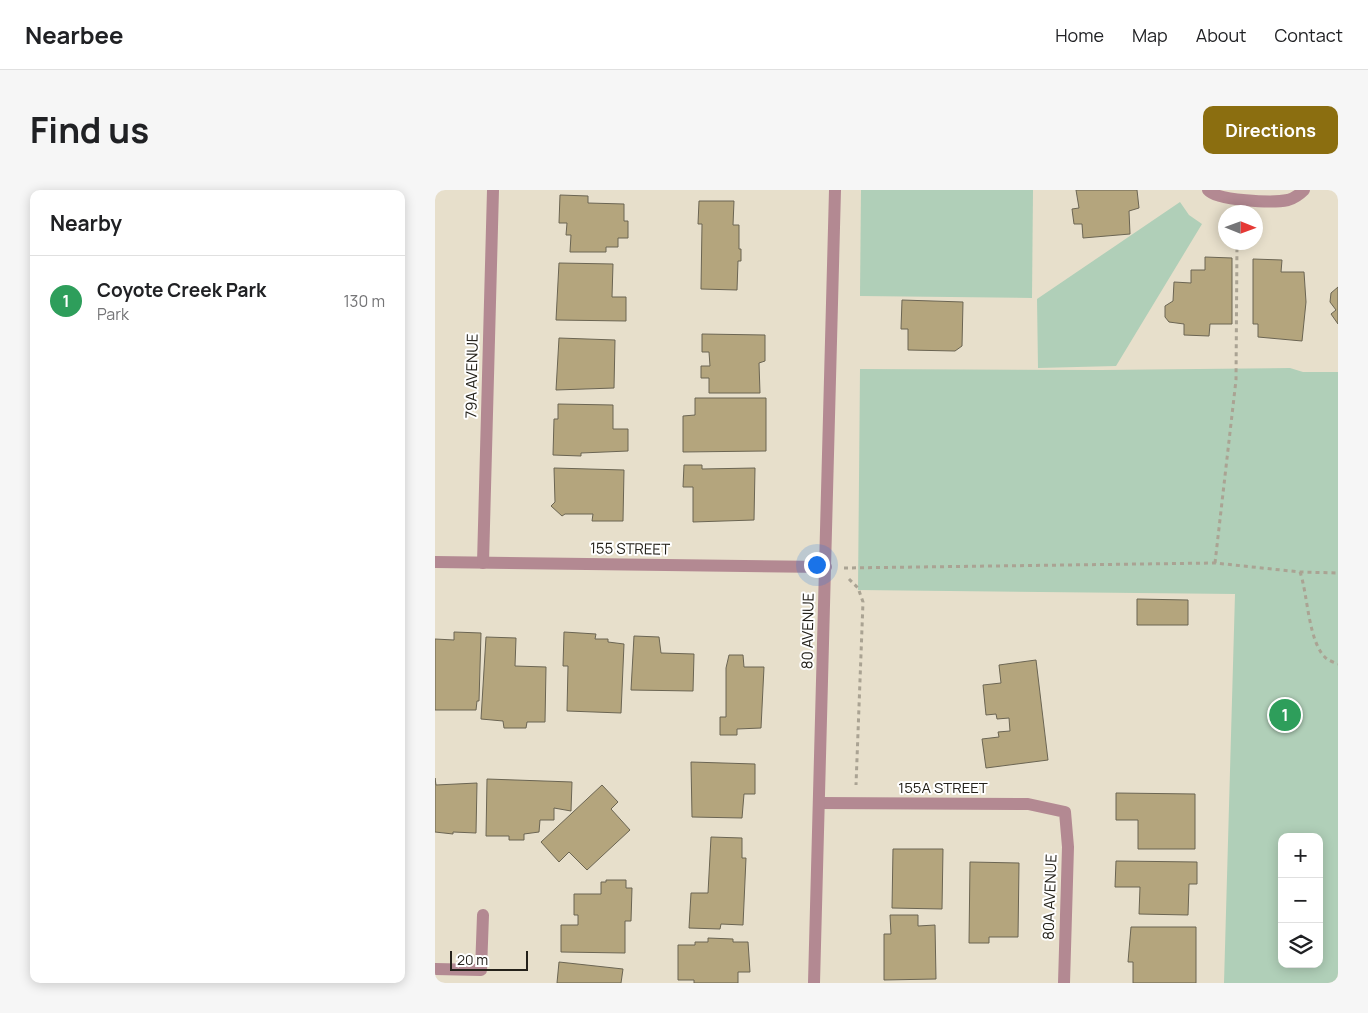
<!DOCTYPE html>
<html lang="en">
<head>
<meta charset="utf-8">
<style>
	:root { --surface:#fff; --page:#f6f6f6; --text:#202124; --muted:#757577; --line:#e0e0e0; --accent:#8b6e10 }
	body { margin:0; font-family:Manrope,sans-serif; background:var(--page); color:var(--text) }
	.controls { position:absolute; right:15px; bottom:15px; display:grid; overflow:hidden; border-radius:10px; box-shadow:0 2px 12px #0003 }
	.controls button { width:45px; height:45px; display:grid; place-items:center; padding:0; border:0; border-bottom:1px solid var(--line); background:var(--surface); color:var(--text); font:25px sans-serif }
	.compass { position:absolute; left:783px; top:15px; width:45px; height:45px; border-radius:50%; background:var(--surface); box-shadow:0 2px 12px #0003; rotate:91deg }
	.scale { position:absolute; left:15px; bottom:12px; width:78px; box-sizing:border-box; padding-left:5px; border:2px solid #24211a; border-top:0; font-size:14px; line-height:18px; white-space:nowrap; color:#24211a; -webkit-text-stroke:4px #fff; paint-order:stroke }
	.you { position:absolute; left:381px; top:374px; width:18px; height:18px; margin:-12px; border:4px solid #fff; border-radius:50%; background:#1a73e8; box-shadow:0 0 0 8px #1a73e833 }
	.badge { display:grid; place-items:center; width:32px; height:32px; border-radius:50%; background:var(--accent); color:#fff; font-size:16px; font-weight:700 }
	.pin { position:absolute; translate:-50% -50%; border:2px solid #fff; box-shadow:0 1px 5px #0006 }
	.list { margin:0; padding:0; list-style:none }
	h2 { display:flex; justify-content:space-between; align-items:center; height:65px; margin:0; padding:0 20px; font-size:21px }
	h2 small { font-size:16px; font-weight:400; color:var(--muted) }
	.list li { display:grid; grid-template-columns:32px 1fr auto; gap:15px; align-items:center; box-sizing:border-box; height:90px; padding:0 20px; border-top:1px solid var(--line) }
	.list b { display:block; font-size:19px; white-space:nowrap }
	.list p { margin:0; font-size:16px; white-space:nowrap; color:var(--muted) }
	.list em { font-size:16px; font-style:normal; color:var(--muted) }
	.icon { flex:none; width:28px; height:28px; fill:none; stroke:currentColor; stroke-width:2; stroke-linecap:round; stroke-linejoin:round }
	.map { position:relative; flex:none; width:903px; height:793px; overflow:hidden; border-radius:10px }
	header { display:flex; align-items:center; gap:30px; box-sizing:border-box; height:70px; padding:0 25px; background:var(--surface); border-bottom:1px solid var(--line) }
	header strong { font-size:24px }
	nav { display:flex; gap:28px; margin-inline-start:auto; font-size:18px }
	.intro { display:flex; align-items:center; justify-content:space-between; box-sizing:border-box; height:120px; padding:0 30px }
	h1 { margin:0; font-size:35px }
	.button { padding:12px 22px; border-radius:10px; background:var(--accent); color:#fff; font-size:18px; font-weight:700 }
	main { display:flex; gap:30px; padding:0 30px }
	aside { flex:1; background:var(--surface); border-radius:10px; box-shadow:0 2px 12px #0003 }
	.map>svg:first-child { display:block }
	.green { fill:#b0cfb8; fill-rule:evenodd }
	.building { fill:#b4a57d; stroke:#6b6553 }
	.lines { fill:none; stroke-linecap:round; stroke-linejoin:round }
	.path { stroke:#aaa393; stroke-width:3; stroke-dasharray:4 4; stroke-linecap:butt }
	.minor { stroke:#b38992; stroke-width:12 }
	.labels { text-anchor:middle; stroke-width:4; stroke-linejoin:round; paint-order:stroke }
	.street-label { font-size:15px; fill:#24211a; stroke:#fff }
</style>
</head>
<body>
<header>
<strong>Nearbee</strong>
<nav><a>Home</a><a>Map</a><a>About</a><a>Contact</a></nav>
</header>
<div class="intro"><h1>Find us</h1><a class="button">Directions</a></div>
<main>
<aside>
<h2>Nearby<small></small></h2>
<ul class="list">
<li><span class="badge" style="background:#2e9e5b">1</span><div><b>Coyote Creek Park</b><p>Park</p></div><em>130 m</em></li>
</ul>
</aside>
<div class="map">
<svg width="903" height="793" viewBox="0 0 903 793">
	<rect width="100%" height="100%" fill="#e7dfcb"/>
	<!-- green -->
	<g class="green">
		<path d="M 426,0 L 598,0 L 597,108 L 425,106 Z"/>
		<path d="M 745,12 L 754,25 L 767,34 L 681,176 L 603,178 L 602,109 Z"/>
		<path d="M 855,178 L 868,182 L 903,182 L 903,793 L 789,793 L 800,404 L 423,400 L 425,179 L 666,180 ZM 847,647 L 884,647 L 884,774 L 847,774 Z"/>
	</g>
	<!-- building -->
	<g class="building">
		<path d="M 641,0 L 702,0 L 704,18 L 694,21 L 695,44 L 648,48 L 647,34 L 639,34 L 637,19 L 644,18 Z"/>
		<path d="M 125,5 L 153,6 L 153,13 L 189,14 L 189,31 L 193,31 L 193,48 L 183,48 L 183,57 L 171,57 L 171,62 L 135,62 L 136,45 L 131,45 L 132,33 L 124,33 Z"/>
		<path d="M 264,11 L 299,11 L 298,35 L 304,35 L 304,59 L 306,59 L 306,71 L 303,71 L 302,100 L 266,99 L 267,34 L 263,34 Z"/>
		<path d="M 770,67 L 797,68 L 797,134 L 775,134 L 774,146 L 749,145 L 749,134 L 734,132 L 730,127 L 730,116 L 738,111 L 739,92 L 756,93 L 756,80 L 770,80 Z"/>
		<path d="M 818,69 L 847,70 L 846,82 L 869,82 L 871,112 L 867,151 L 823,147 L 823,134 L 818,134 Z"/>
		<path d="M 124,73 L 178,74 L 177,107 L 191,107 L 191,131 L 121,130 Z"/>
		<path d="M 903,97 L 903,134 L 896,124 L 901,120 L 895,112 L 896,103 Z"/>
		<path d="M 467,110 L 528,112 L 527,156 L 520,161 L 473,160 L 473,139 L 466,139 Z"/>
		<path d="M 267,144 L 330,145 L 330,171 L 324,173 L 325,203 L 274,203 L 274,188 L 266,188 L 266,176 L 275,176 L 274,162 L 267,162 Z"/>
		<path d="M 124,148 L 180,150 L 179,198 L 121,200 Z"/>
		<path d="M 260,208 L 331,208 L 331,261 L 248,262 L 248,226 L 260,225 Z"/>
		<path d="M 123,214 L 178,215 L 178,239 L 193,239 L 193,261 L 146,263 L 146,266 L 118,265 L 119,229 L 123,229 Z"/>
		<path d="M 249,275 L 267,275 L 267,279 L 320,278 L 319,330 L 258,332 L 258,297 L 248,297 Z"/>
		<path d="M 119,278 L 189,280 L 188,331 L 157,331 L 158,324 L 130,324 L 127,326 L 116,316 L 120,312 Z"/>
		<path d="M 702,409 L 753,410 L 753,435 L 702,435 Z"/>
		<path d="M 19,442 L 46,443 L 44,511 L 42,511 L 41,520 L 0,520 L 0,449 L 19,450 Z"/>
		<path d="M 129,442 L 161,444 L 160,449 L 173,449 L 173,452 L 189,454 L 186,523 L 132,521 L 133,476 L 128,476 Z"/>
		<path d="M 199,446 L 224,447 L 226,463 L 259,464 L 258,501 L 196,500 Z"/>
		<path d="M 51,447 L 81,448 L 80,476 L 111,477 L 110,532 L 92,532 L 91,538 L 69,538 L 68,531 L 46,529 Z"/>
		<path d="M 294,465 L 308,465 L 309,477 L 329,477 L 326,538 L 302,539 L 302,545 L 285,545 L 285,527 L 291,527 L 291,478 Z"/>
		<path d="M 601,470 L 613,570 L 551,578 L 547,549 L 564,547 L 563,542 L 575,541 L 574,528 L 562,529 L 561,524 L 551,525 L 548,495 L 566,493 L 564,475 Z"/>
		<path d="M 256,572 L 320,574 L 320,604 L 309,604 L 307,628 L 257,627 Z"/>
		<path d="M 0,588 L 1,595 L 42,593 L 41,643 L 18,642 L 18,644 L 0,642 Z"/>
		<path d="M 52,589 L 137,592 L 136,621 L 119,618 L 119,630 L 105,630 L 104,642 L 89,644 L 89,650 L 74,650 L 74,646 L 51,646 Z"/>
		<path d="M 167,595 L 183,612 L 176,619 L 195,640 L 152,680 L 134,662 L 124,672 L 106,652 Z"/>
		<path d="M 681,603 L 760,604 L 760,659 L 703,659 L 703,630 L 681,630 Z"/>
		<path d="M 276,647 L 307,648 L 307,668 L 311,668 L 308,735 L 286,734 L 285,739 L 254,738 L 256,703 L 273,703 Z"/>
		<path d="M 458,659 L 508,659 L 507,719 L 457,718 Z"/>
		<path d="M 681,671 L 762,672 L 762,694 L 754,694 L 753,725 L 704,724 L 705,697 L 680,697 Z"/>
		<path d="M 535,672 L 584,673 L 583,747 L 554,747 L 554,753 L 534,753 Z"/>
		<path d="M 171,690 L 191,690 L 191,698 L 197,698 L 196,731 L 190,731 L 190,763 L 126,762 L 126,735 L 143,735 L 143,725 L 139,725 L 139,704 L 166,704 L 166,692 L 171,692 Z"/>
		<path d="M 455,725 L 483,725 L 483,736 L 500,735 L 501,789 L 449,790 L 449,744 L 456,744 Z"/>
		<path d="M 696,737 L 761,737 L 761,793 L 698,793 L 698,772 L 693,772 Z"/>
		<path d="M 273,748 L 298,749 L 298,752 L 313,752 L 315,782 L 303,782 L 303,793 L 259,793 L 259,790 L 243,790 L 243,755 L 260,755 L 260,752 L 273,752 Z"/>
		<path d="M 124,772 L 188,779 L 186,793 L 122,793 Z"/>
	</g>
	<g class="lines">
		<!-- path -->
		<g class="path">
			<path d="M 780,373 L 801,190 L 802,52"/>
			<path d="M 409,378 L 780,373 L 865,382 L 903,383"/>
			<path d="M 865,382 C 873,404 873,454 892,469 C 895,471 900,473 903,474"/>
			<path d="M 414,389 L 423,398 L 428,412 L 421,595"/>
		</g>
		<!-- minor -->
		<g class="minor">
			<path d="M 773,0 C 782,11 838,13 853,10 C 860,8 864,5 869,0"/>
			<path d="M 0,372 L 391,377"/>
			<path d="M 48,373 L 58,0"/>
			<path d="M 384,613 L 593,614 L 630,622 L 633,657 L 629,793"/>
			<path d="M 0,779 L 46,780 L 48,725"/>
			<path d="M 379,793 L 400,0"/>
		</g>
	</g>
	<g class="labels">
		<!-- street labels -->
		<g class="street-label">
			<text transform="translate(37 186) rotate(-89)" y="5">79A AVENUE</text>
			<text transform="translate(195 359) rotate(1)" y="5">155 STREET</text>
			<text transform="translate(373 441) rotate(-89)" y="5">80 AVENUE</text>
			<text x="508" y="603">155A STREET</text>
			<text transform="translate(615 707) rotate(-88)" y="5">80A AVENUE</text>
		</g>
	</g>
</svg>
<div class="controls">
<button>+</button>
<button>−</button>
<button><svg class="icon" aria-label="layers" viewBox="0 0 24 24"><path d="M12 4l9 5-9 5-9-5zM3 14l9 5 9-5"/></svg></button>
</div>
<svg class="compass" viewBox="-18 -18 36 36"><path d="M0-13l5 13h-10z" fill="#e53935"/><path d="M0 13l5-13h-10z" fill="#757577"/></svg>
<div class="scale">20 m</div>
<div class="you"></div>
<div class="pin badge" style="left:850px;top:525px;background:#2e9e5b">1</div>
</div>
</main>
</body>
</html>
